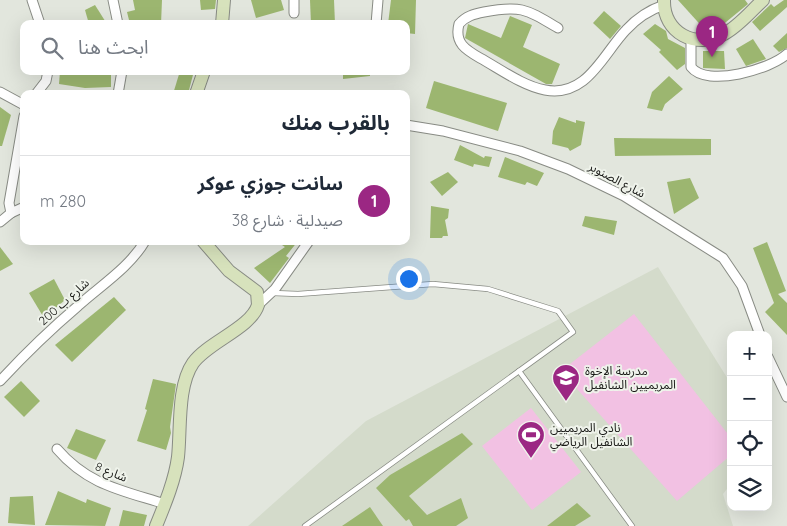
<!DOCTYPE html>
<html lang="ar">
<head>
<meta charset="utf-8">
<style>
	:root { --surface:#fff; --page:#f2f2f3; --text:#1f2937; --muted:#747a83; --line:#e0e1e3; --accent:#9b2783 }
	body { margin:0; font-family:Quicksand,"Noto Sans Arabic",sans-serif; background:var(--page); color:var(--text); direction:rtl }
	.controls { position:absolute; right:15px; bottom:15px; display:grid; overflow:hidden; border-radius:10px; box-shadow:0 5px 20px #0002 }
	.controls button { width:45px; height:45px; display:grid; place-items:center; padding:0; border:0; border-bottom:1px solid var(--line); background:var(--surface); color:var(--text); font:25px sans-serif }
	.you { position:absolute; left:408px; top:278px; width:18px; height:18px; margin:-12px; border:4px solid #fff; border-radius:50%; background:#1a73e8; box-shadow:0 0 0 8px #1a73e833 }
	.badge { display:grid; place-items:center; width:32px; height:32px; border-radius:50%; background:var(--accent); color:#fff; font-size:16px; font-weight:700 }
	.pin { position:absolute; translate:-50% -41px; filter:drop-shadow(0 1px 2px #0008) }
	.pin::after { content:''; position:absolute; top:26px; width:18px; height:15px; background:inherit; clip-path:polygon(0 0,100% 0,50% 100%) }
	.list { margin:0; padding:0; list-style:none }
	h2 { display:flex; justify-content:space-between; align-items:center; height:65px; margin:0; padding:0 20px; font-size:21px }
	h2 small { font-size:16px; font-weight:400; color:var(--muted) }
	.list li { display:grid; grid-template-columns:32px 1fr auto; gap:15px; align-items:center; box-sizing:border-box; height:90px; padding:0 20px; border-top:1px solid var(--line) }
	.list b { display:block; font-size:19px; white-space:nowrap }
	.list p { margin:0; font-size:16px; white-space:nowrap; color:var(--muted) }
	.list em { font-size:16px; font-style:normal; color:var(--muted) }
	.icon { flex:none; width:28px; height:28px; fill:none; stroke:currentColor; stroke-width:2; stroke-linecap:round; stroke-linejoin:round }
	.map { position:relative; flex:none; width:787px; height:526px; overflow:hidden; direction:ltr }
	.search { position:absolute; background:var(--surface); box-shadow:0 5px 20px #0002; left:20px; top:20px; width:390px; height:55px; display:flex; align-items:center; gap:12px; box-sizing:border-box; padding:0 18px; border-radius:10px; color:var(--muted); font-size:19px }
	.panel { position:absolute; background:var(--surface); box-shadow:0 5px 20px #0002; left:20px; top:90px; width:390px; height:155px; border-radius:10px; direction:rtl }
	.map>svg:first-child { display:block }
	.built { fill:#d4dbcb }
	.green { fill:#f2c1e3 }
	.building { fill:#9cb670 }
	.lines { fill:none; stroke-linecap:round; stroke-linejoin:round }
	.lane-casing { stroke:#888b84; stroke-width:6 }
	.street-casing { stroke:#888b84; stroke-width:11 }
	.secondary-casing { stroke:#888b84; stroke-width:14 }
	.lane { stroke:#fff; stroke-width:4.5 }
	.street { stroke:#fff; stroke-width:9 }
	.secondary { stroke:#d7e2bc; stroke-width:12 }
	.labels { text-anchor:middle; stroke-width:4; stroke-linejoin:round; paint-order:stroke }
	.street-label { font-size:12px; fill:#181916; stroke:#eff3eb }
	.poi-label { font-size:12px; fill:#181916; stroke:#eff3eb; text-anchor:start }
</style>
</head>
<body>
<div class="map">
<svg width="787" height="526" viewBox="0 0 787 526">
	<rect width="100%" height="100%" fill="#e2e6dd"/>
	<!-- built -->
	<path class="built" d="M 658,267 L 731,384 L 731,484 L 723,494 L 733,526 L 248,526 L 366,421 Z"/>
	<!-- green -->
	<g class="green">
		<path d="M 634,314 L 731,438 L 731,455 L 677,501 L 561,371 Z"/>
		<path d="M 531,408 L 581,472 L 532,510 L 482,446 Z"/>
	</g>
	<!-- building -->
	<g class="building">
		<path d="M 133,0 L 162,0 L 161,24 L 130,24 L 127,12 L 135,10 Z"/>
		<path d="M 200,0 L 216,0 L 215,9 L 201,10 Z"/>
		<path d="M 251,0 L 281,0 L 284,10 L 256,18 Z"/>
		<path d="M 310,0 L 334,0 L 335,24 L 311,24 Z"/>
		<path d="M 391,0 L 416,0 L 415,34 L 406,33 L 406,24 L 388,24 Z"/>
		<path d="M 678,0 L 745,0 L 748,4 L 720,27 L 706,31 Z"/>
		<path d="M 784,0 L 787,0 L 787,7 L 760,31 L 752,22 L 771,4 L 774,7 Z"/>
		<path d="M 95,5 L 107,24 L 89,24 L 85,10 Z"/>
		<path d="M 604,11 L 621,26 L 610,39 L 593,23 Z"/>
		<path d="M 510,16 L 532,25 L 523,47 L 560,64 L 552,84 L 546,84 L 465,38 L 468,24 L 501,38 Z"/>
		<path d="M 655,24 L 666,31 L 668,39 L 685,48 L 685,64 L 677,70 L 659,52 L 661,50 L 643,34 Z"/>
		<path d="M 787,33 L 787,48 L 779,52 L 773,46 Z"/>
		<path d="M 753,39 L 766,59 L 746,66 L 736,49 Z"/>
		<path d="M 703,51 L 724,51 L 725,69 L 703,68 Z"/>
		<path d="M 60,71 L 111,71 L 111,87 L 85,88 L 59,84 Z"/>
		<path d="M 180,71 L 194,71 L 188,94 L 173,94 Z"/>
		<path d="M 343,71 L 370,71 L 370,76 L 343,79 Z"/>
		<path d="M 669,76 L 683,89 L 665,104 L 662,111 L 647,108 L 652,92 Z"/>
		<path d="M 434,81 L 507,103 L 498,131 L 426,108 Z"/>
		<path d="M 0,107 L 11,115 L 2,146 L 0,146 Z"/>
		<path d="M 559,117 L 576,123 L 576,120 L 585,122 L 581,145 L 570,151 L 568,148 L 552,144 L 553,131 Z"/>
		<path d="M 614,138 L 711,139 L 711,155 L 615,156 Z"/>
		<path d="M 460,145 L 484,158 L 485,156 L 492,157 L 489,167 L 474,164 L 473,167 L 454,160 Z"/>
		<path d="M 505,157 L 544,173 L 537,186 L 527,182 L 525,185 L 498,177 Z"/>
		<path d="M 448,172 L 458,182 L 442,196 L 430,182 Z"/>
		<path d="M 690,178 L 699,198 L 674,214 L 667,182 Z"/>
		<path d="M 431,206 L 449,209 L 448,218 L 445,220 L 448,236 L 443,236 L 442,238 L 430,238 Z"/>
		<path d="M 585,216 L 617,221 L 614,235 L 582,226 Z"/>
		<path d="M 276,241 L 298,241 L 286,256 L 289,258 L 270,283 L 254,268 L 285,247 Z"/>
		<path d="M 767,242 L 786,291 L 778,294 L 787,303 L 787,335 L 765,312 L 774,303 L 753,248 Z"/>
		<path d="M 0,247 L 13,264 L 0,271 Z"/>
		<path d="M 54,279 L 65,300 L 44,318 L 29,293 Z"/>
		<path d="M 114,297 L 126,310 L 72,362 L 55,345 Z"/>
		<path d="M 153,379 L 176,384 L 170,427 L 171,433 L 166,450 L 137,441 L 147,410 L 145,409 Z"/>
		<path d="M 21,381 L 40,401 L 24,417 L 4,397 Z"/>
		<path d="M 76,429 L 106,440 L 96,460 L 67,448 Z"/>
		<path d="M 462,433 L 473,444 L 409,496 L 427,515 L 461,498 L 468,518 L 456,526 L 413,526 L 409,519 L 406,521 L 376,488 L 390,475 Z"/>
		<path d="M 58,491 L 86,503 L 87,499 L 111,508 L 105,526 L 45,525 Z"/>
		<path d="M 33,496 L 35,525 L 8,523 L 10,497 Z"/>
		<path d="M 577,503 L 591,516 L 575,526 L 547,526 Z"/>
		<path d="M 370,507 L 383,526 L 342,526 Z"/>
		<path d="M 123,510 L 147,515 L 144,526 L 119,526 Z"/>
	</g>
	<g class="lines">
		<defs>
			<g id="lane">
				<path d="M 273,293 L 298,294 L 433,284 L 488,289 L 558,311 L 573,332 L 305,526"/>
				<path d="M 519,371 L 632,526"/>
			</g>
			<g id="street">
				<path d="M 32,0 L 40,24"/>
				<path d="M 113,0 L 118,24"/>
				<path d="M 294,0 L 294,13"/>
				<path d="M 376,24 L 378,0"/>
				<path d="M 558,28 C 526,9 521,5 484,12 C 474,14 466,16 459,24 C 454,43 466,50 480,58 C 500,69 523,86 545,90 C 587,98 603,54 626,30 C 637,18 649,10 664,5"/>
				<path d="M 691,39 L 691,67 C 707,88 771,69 787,54"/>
				<path d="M 0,92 L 24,105"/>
				<path d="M 36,94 L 46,81 L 48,71"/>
				<path d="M 118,94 L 122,71"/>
				<path d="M 24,116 L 9,203 L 11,213 L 24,207"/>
				<path d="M 406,125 L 443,131 L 520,151 L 568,169 L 624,196 L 723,258 L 742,286 L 760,335"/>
				<path d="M 0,222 L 11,213"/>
				<path d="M 258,305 L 275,289 L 309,241"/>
				<path d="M 768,357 L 787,397"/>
				<path d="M 0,381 C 25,354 51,329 78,306 C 100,286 130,267 145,241"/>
				<path d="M 57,449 C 88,485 121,490 165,504"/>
			</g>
			<g id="secondary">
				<path d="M 664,0 C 663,33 696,50 724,34 C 739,26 751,11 763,0"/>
				<path d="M 222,24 L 224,0"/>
				<path d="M 196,94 L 204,71"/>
				<path d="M 156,526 C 165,504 175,480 178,457 C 181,430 177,386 193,363 C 208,342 251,328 258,305 L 257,292 L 229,271 L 203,241"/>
			</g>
		</defs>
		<!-- lane casing -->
		<use href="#lane" class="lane-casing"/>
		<!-- street casing -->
		<use href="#street" class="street-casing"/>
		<!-- secondary casing -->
		<use href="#secondary" class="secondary-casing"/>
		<!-- lane -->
		<use href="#lane" class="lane"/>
		<!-- street -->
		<use href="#street" class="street"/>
		<!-- secondary -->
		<use href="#secondary" class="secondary"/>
	</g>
	<!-- icons -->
	<defs>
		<symbol id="university-pin" viewBox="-11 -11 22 30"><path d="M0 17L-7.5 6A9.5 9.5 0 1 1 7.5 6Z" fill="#9b2783" stroke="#eff3eb"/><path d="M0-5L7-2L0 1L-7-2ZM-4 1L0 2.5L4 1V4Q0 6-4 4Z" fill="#fff"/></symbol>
		<symbol id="stadium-pin" viewBox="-11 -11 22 30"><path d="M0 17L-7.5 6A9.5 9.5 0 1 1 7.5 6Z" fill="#9b2783" stroke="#eff3eb"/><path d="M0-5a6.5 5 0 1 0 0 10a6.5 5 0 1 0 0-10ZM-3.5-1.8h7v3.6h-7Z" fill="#fff"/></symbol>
	</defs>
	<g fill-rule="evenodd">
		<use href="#university-pin" x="550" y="362" width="32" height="43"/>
		<use href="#stadium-pin" x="515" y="419" width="32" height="43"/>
	</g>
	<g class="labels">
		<!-- street labels -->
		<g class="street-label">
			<text transform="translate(617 180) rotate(28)" y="4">شارع الصنوبر</text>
			<text transform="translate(64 302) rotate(-42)" y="4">شارع ب 200</text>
			<text transform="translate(111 472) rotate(22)" y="4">شارع 8</text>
		</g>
		<!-- poi labels -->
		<g class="poi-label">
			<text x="585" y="375">مدرسة الإخوة<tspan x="585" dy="14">المريميين الشانفيل</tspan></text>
			<text x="550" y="432">نادي المريميين<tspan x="550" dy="14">الشانفيل الرياضي</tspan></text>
		</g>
	</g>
</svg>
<div class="controls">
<button>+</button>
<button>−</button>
<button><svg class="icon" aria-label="locate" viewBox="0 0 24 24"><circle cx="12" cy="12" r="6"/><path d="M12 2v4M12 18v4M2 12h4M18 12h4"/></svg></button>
<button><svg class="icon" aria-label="layers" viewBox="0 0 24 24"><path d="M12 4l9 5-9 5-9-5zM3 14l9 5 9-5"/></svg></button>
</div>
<div class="you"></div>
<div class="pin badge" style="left:712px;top:57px">1</div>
<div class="search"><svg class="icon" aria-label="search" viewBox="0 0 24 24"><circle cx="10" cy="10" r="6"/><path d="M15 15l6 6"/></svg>ابحث هنا</div>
<section class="panel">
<h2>بالقرب منك<small></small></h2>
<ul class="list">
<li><span class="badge">1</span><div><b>سانت جوزي عوكر</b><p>صيدلية · شارع 38</p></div><em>280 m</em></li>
</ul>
</section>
</div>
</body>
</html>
